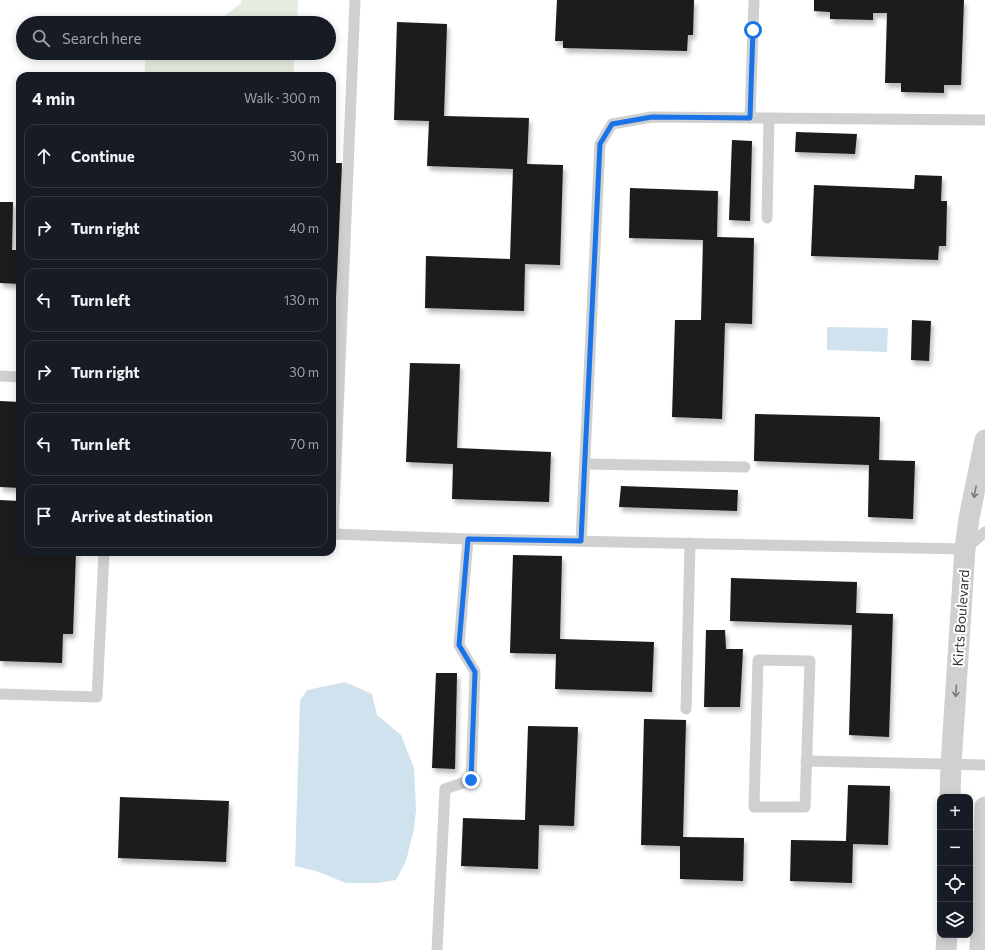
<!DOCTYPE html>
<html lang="en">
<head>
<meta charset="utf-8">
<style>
	:root { --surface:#171b24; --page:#242831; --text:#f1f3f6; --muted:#9ea1a6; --line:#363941 }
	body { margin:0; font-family:Commissioner,sans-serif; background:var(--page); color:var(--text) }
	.controls { position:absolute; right:12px; bottom:12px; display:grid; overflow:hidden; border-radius:8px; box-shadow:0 2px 10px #0003 }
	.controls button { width:36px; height:36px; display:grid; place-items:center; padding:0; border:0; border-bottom:1px solid var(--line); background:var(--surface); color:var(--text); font:20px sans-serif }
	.stop { position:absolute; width:12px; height:12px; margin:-9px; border:3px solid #1a73e8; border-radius:50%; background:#fff }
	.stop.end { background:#1a73e8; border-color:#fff; box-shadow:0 1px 4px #0008 }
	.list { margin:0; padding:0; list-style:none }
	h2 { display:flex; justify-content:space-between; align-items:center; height:52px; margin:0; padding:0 16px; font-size:17px }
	h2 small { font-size:13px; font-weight:400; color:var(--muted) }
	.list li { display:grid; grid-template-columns:26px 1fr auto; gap:12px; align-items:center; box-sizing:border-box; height:64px; margin:0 8px 8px; padding:0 8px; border:1px solid var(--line); border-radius:12px }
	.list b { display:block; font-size:15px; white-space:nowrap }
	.list em { font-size:13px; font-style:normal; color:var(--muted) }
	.icon { flex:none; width:22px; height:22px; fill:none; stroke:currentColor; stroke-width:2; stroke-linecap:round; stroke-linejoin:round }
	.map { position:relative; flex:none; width:985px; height:950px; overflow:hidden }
	.search { position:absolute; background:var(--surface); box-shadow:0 2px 10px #0003; left:16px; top:16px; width:320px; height:44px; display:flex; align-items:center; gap:10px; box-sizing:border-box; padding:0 14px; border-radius:22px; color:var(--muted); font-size:15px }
	.panel { position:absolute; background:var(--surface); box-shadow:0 2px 10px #0003; left:16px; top:72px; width:320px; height:484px; border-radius:12px }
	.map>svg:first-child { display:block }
	.green { fill:#e6ecdf }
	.water { fill:#cfe2ee }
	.building { fill:#1a1a1a; filter:url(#shadow) }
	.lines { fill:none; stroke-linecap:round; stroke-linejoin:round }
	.lane { stroke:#d0d0d0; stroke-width:11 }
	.street { stroke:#d0d0d0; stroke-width:21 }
	.oneway { stroke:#7a7a7a }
	.route { stroke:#1a73e8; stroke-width:5 }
	.labels { text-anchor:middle; stroke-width:4; stroke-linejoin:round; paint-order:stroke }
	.street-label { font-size:14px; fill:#333; stroke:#fff }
</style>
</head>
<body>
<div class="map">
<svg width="985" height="950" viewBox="0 0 985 950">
	<defs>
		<filter id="shadow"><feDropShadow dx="2.5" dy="4.5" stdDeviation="2" flood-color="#0004"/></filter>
	</defs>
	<rect width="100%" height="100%" fill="#fff"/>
	<!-- green -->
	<g class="green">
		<path d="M 242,0 L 298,0 L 297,23 L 148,23 L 148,19 L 223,17 L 241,3 Z"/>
		<path d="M 146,53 L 295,53 L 293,76 L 144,76 Z"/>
	</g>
	<!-- water -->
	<g class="water">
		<path d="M 827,327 L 888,328 L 887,352 L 827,350 Z"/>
		<path d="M 345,682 L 372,694 L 377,715 L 401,735 L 414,768 L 416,810 L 414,829 L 406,861 L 396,880 L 378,883 L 346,883 L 316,871 L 295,866 L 300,701 L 307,690 Z"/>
	</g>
	<!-- building -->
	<g class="building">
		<path d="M 557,0 L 694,0 L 693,35 L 688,35 L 687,51 L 563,48 L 563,41 L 555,41 Z"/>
		<path d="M 814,0 L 964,0 L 961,85 L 944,85 L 944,93 L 901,92 L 901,83 L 885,83 L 887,13 L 873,13 L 873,20 L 830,19 L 830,12 L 814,11 Z"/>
		<path d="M 397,22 L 447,24 L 444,116 L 529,118 L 527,164 L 563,165 L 560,265 L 525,264 L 524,311 L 425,308 L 426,256 L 510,259 L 513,169 L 427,166 L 429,121 L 394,120 Z"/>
		<path d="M 796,132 L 857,134 L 855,154 L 795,152 Z"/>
		<path d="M 732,140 L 752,141 L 750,221 L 729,220 Z"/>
		<path d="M 332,163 L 342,163 L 334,342 L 332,342 Z"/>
		<path d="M 915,175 L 942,176 L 941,201 L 947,201 L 946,246 L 939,246 L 938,260 L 811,256 L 814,185 L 914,189 Z"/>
		<path d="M 630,188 L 718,191 L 717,237 L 754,238 L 752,324 L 725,323 L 722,419 L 672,417 L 675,320 L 701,320 L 703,240 L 629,238 Z"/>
		<path d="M 0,202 L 13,202 L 12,250 L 20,250 L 20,284 L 0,283 Z"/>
		<path d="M 912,320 L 931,321 L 929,361 L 911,360 Z"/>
		<path d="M 410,363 L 460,364 L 457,448 L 551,452 L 549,502 L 452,499 L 453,464 L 406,462 Z"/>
		<path d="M 0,401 L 20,402 L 20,488 L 0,487 Z"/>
		<path d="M 755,414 L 880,417 L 879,460 L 915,461 L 913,519 L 868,517 L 869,465 L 754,461 Z"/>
		<path d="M 621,486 L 738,490 L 737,511 L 619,507 Z"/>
		<path d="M 0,500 L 20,501 L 20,552 L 76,552 L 73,634 L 63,634 L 62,663 L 0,661 Z"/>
		<path d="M 513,555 L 562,556 L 560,639 L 654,642 L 652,692 L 555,689 L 556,654 L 510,653 Z"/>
		<path d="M 731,578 L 857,582 L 856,613 L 893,614 L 889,737 L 849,735 L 852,625 L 730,621 Z"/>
		<path d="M 706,630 L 725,630 L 726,649 L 743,649 L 740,707 L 704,707 Z"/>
		<path d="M 436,673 L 457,673 L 455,769 L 432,768 Z"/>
		<path d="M 644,719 L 686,720 L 683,837 L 744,838 L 743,881 L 680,879 L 680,846 L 641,845 Z"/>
		<path d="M 528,726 L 578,727 L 574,826 L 539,825 L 538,869 L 461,866 L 463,818 L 525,820 Z"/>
		<path d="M 848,785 L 890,786 L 888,845 L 853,844 L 852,883 L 790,881 L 791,840 L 846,841 Z"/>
		<path d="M 120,797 L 229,801 L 226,862 L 118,858 Z"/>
	</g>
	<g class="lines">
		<!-- lane -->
		<g class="lane">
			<path d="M 355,0 L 333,534 L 468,539 L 965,549 L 985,532"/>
			<path d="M 750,118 L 754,0"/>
			<path d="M 767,218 L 769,118"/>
			<path d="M 0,376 L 20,377"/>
			<path d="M 585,464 L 745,467"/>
			<path d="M 581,541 L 600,144 L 612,124 L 652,117 L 985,120"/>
			<path d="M 758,660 L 810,661 L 805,807 L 754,807 Z"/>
			<path d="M 0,694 L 97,697 L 104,552"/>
			<path d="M 686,709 L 690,543"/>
			<path d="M 806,761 L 985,765"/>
			<path d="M 437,950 L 445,789 L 471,780 L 475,672 L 459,645 L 468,539"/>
		</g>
		<!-- street -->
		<g class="street">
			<path d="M 950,797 L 951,765 L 965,549 L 969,518 L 985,440"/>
			<path d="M 946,950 L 947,935"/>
			<path d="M 980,950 L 985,807"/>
		</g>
	</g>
	<!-- one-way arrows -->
	<defs><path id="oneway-shaft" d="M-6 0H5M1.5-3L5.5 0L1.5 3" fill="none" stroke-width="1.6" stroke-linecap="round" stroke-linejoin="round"/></defs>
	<g class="oneway">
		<use href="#oneway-shaft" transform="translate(975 492) rotate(101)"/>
		<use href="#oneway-shaft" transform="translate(956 691) rotate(94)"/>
	</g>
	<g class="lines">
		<!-- route -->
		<path class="route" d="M 471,780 L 475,672 L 459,645 L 468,539 L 581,541 L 600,144 L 612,124 L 652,117 L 750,118 L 753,30"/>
	</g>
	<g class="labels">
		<!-- street labels -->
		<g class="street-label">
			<text transform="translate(961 618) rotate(-86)" y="5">Kirts Boulevard</text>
		</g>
	</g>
</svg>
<div class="controls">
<button>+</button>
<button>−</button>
<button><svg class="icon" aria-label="locate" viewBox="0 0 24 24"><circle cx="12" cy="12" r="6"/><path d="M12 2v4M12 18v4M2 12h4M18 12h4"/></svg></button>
<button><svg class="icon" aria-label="layers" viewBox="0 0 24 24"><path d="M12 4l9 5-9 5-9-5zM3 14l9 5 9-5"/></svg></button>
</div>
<div class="stop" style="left:753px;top:30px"></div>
<div class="stop end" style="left:471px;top:780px"></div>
<div class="search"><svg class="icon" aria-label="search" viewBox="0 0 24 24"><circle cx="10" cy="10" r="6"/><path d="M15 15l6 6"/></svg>Search here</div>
<section class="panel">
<h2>4 min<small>Walk · 300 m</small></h2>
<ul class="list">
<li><svg class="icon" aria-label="ahead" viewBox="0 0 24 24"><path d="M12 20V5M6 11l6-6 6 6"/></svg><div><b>Continue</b></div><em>30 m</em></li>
<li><svg class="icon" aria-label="right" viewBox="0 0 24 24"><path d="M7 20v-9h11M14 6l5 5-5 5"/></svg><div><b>Turn right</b></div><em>40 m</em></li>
<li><svg class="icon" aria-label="left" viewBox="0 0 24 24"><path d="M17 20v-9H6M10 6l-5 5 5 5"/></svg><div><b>Turn left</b></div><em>130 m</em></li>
<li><svg class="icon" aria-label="right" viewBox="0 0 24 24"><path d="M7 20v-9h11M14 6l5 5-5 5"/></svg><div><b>Turn right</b></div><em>30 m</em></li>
<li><svg class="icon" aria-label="left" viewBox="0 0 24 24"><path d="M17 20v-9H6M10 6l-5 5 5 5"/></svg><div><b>Turn left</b></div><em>70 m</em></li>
<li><svg class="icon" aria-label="arrive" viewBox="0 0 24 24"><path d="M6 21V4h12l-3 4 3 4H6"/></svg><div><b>Arrive at destination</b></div></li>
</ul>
</section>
</div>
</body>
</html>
